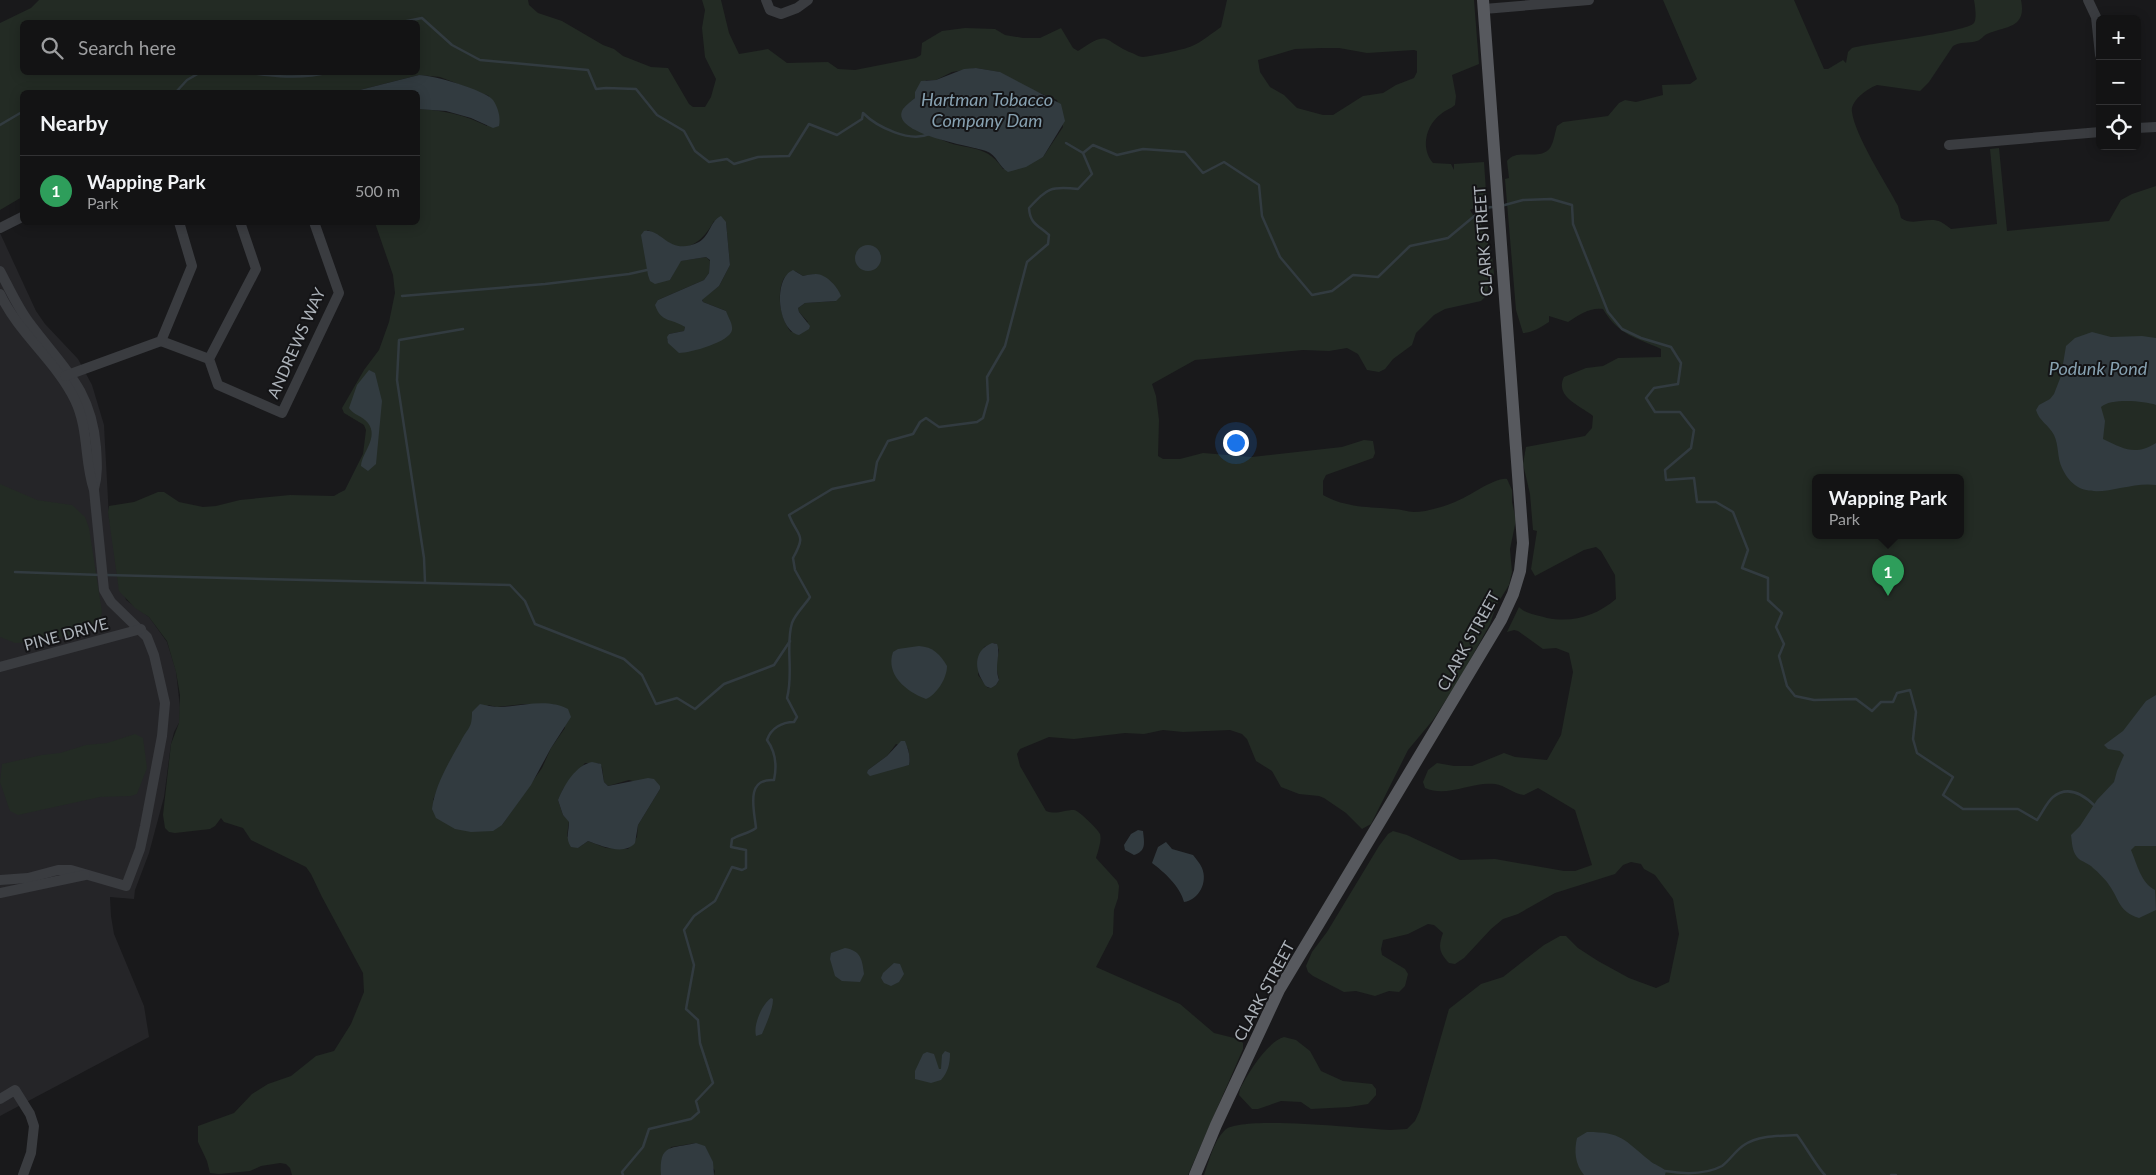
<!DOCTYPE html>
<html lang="en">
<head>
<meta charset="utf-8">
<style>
	:root { --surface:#131314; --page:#1c1c1d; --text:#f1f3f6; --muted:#9d9ea0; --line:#323234; --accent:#0b8043 }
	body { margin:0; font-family:Lato,sans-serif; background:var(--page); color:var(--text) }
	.controls { position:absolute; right:15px; top:15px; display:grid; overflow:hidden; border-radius:8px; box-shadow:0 2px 12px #0003 }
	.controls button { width:45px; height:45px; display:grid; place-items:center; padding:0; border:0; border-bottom:1px solid var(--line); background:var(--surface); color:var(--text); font:25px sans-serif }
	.you { position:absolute; left:1235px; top:442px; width:18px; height:18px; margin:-12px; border:4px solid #fff; border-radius:50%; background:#1a73e8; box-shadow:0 0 0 8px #1a73e833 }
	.badge { display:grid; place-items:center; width:32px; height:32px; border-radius:50%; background:var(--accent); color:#fff; font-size:16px; font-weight:700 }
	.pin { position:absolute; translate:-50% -41px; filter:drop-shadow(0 1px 2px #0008) }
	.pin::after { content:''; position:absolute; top:26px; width:18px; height:15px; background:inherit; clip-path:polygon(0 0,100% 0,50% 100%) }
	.popup { position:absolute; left:1812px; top:474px; width:152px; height:65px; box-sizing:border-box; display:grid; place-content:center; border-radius:8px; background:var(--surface); filter:drop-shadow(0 1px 4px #0005); font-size:16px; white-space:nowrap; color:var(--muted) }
	.popup b { font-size:19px; color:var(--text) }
	.popup::after { content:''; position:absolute; left:50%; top:100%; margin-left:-10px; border:10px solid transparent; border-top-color:var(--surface) }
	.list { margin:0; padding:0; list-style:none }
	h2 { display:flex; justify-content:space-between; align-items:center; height:65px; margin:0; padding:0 20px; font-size:21px }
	h2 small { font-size:16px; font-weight:400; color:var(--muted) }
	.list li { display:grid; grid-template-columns:32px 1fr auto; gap:15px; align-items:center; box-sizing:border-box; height:70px; padding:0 20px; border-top:1px solid var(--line) }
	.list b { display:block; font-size:19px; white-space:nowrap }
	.list p { margin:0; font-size:16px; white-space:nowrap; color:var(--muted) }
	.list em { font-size:16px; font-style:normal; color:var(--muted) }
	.icon { flex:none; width:28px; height:28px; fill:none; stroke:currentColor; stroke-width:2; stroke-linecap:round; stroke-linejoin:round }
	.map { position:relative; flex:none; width:2156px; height:1175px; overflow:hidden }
	.search { position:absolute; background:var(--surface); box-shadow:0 2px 12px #0003; left:20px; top:20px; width:400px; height:55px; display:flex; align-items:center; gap:12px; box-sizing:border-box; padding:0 18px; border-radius:8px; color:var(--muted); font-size:19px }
	.panel { position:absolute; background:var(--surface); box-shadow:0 2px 12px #0003; left:20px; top:90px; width:400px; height:135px; border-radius:8px }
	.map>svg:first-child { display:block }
	.built { fill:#252528 }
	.green { fill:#232b24; fill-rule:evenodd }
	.water { fill:#323b40 }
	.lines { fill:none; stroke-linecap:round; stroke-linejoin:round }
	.stream { stroke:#323b40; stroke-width:2.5 }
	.minor { stroke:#3a3c40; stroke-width:10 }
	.major { stroke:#57595e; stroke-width:12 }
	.labels { text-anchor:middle; stroke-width:4; stroke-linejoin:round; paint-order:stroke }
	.street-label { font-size:16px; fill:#acb2b9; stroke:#141416 }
	.water-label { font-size:18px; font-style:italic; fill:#87a1b1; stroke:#141416 }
</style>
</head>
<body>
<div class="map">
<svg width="2156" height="1175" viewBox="0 0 2156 1175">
	<rect width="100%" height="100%" fill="#19191b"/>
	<!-- built -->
	<path class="built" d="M 0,233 L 36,311 L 45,324 L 78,359 L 92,385 L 104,425 L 109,518 L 126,600 L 149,617 L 167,642 L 176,671 L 180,708 L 179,723 L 174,732 L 171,744 L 164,797 L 149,853 L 135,890 L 134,899 L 110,897 L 111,916 L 114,934 L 144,1006 L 149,1037 L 0,1116 Z"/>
	<!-- green -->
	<g class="green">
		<path d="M 39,0 L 528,0 L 529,5 L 538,13 L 562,21 L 603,45 L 614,49 L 623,56 L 651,67 L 668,68 L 689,104 L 693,107 L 705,107 L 711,97 L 716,79 L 705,57 L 702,28 L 705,10 L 702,0 L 721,0 L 729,33 L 739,54 L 768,49 L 787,63 L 828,62 L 838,69 L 855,70 L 916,58 L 921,55 L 922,43 L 942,31 L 965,28 L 995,29 L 1005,35 L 1023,38 L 1040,38 L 1061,28 L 1073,48 L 1078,51 C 1111,29 1101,40 1132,53 C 1135,54 1139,57 1143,57 C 1151,56 1184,50 1192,46 C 1202,42 1212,33 1221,27 L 1227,0 L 1474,0 L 1479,64 L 1452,75 L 1456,96 L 1455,105 C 1451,109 1445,110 1441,114 C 1426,125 1420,148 1433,163 L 1451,164 L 1454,170 L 1454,164 L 1484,162 L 1487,206 L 1479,206 L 1470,210 L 1475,218 L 1480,222 L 1485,233 L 1492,256 L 1494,274 L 1485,297 L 1481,301 L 1445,309 L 1434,315 L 1416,333 L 1412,345 L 1393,359 L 1385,369 L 1379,372 L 1367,370 L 1358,354 L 1347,348 L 1329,351 L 1303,350 L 1195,360 L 1152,384 L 1156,396 L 1159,420 L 1158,456 L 1163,459 L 1180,459 L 1203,453 L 1252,457 L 1342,447 L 1364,440 L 1373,441 L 1375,453 L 1373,458 L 1326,475 L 1323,481 L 1323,495 C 1346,508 1370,507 1394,509 C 1401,509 1407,512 1414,512 C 1426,512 1443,507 1455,502 C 1469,497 1495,477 1507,479 L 1512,490 L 1512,502 L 1516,520 L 1510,549 L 1512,572 L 1509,585 L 1496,606 L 1490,624 L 1460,678 L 1433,720 L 1408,750 L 1371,824 L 1362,829 L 1346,813 L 1324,798 L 1319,796 L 1299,794 L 1281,787 L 1272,771 L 1256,761 L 1247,739 L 1242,734 L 1230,730 L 1183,732 L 1163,730 L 1144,734 L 1125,733 L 1074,739 L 1049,737 L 1020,749 L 1017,754 L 1020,766 L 1046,811 C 1057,815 1063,810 1074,810 C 1078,810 1098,829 1100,834 C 1102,840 1098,851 1096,858 L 1117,881 L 1119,886 L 1118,898 L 1114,910 L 1113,934 L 1096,967 L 1180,1004 L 1214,1033 L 1238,1039 L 1243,1043 L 1243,1049 L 1188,1175 L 714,1175 L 715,1171 L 696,1143 L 671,1147 L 661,1167 L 661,1175 L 292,1175 L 290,1168 L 286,1164 L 280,1163 L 261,1166 L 250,1171 L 219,1174 L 210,1173 L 207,1161 L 198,1142 L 198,1126 L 234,1113 L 252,1094 L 268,1084 L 291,1076 L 316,1056 L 334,1051 L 351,1024 L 364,992 L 363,973 L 322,897 L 311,874 L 306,867 L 251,840 L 243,828 L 224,822 L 221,818 L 215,826 L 210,829 L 175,833 L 169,832 L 165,828 L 163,815 L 171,744 L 179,723 L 180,695 L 176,672 L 167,641 L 149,617 L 135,608 L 119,591 L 108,512 L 109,506 L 134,502 L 158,492 L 164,492 L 179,502 L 203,507 L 216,506 L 240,500 L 290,495 L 334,496 L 339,493 L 345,490 L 363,454 L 366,430 L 364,425 L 344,413 L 342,408 L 364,370 L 379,350 L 389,322 L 395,293 L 393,275 L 375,223 L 418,222 L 418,109 C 443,110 465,115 487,126 L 489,96 L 440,77 L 419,75 L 352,92 L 22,92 L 22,197 L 0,210 L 0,23 L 31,8 ZM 22,22 L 418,22 L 418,72 L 22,72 ZM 1322,48 L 1339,48 L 1367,53 L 1414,50 L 1417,51 L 1417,72 L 1414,78 L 1396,85 L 1383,93 L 1363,96 L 1333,115 L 1323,115 L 1297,108 L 1284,95 L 1270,87 L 1260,72 L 1258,60 L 1295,49 ZM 976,68 L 999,72 L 1030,89 L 1057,100 L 1063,127 L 1043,157 L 1003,169 C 985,140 960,153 935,136 C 924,128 914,117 904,108 L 915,98 L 926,80 L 936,80 L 952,72 ZM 714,221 L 726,222 L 730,265 L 719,286 L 702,299 L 703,302 L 726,311 L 667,340 L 669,334 L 684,331 L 685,327 L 658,300 L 704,280 L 709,273 L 710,261 L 706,257 L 680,261 L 670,280 L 647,230 C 656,233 663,240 671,244 C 691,254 706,236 714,221 ZM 795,271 L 803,276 L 816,274 L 836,301 L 805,303 L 798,308 L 799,312 L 808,322 L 791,332 C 780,318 776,294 784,278 ZM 995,643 L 999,650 L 996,665 L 999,680 L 996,685 L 988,688 L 978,675 L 984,647 ZM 524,704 L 554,704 L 565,728 L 551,748 L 542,768 L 502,825 L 433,800 C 447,765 464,734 488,705 L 497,707 ZM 896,744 L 908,748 L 910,760 L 909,765 L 868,770 L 887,756 ZM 585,763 L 598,763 L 602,767 L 604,782 L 608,786 L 629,780 L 660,789 L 638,825 L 637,837 L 628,849 L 606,848 L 588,841 L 578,848 L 567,836 L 569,821 L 563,815 L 558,800 L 563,789 Z"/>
		<path d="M 1663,0 L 1794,0 L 1824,69 L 1828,69 L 1843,60 L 1846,63 L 1848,52 L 1852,48 C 1870,43 1968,32 1974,23 C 1977,18 1975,6 1974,0 L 2021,0 C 2027,29 2005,26 1987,34 C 1983,36 1981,40 1977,41 C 1969,44 1961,41 1953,46 L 1929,82 L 1920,91 L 1877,85 C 1868,88 1850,101 1852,112 C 1855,136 1886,183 1898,206 L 1901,218 C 1913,227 1928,216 1941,222 C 1945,224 1948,227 1951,229 L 1997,224 L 1990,149 L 1999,148 L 2007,231 L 2109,221 L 2121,200 L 2132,194 L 2156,186 L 2156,1175 L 1204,1175 C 1209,1161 1214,1140 1225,1130 C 1242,1115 1362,1129 1390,1130 L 1407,1129 L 1415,1121 L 1420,1110 L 1449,1009 L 1481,984 L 1503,977 L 1544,945 L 1560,936 L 1566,936 L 1578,948 L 1598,961 L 1629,978 L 1656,988 L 1669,982 L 1679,934 L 1673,899 L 1655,875 L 1644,869 L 1641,864 L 1631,862 L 1623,865 L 1615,874 L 1555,893 L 1518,914 L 1503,919 L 1491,929 L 1464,958 L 1455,964 L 1449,963 C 1439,952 1438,947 1443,933 L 1434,925 L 1428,924 L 1408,934 L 1383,940 L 1381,949 L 1382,955 L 1405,969 L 1408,974 L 1405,986 L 1399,992 L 1389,991 L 1375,996 L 1356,991 L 1344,992 L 1313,976 L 1308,972 L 1306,966 L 1312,952 L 1327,932 L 1379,846 L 1388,834 L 1393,831 L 1407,835 L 1460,860 L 1495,859 L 1564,871 L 1575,871 L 1592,865 L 1575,810 L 1538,788 L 1524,795 C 1513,794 1505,785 1495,784 C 1471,781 1448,798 1425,788 L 1423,782 L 1428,770 L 1437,763 L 1454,766 L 1472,766 L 1504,753 L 1515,757 L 1547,760 L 1561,735 L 1573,672 L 1569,653 L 1556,648 L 1543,649 L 1518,631 L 1514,630 L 1507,632 L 1519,607 C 1526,614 1536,615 1547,618 C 1573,623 1596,616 1616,599 L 1615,575 L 1601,551 L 1596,547 L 1584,550 L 1535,576 L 1531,569 L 1537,531 L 1533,530 L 1530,494 L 1523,464 L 1526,447 L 1585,436 L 1592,428 L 1593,416 C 1581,406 1554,397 1564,377 L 1586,368 L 1603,366 L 1618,358 L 1661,357 L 1661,349 C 1636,337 1619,336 1603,309 C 1590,307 1579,315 1568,322 L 1549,316 L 1549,322 C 1541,327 1532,333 1523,333 L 1516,310 L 1505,179 L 1509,178 L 1507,161 C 1517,147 1539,162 1550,148 C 1554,142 1555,132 1557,126 L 1563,122 L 1608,116 L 1619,103 L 1625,100 L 1636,102 L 1663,95 L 1662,85 L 1690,84 L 1697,79 ZM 1816,477 L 1960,477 L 1960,535 L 1816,535 Z"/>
		<path d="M 0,484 L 37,500 L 72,505 L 85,517 L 89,528 L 102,612 L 99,624 L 76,634 L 33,642 L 15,643 L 0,637 Z"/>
		<path d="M 135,734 L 143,738 L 147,768 L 137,794 L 131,796 L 100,797 L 18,815 L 10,811 L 0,782 L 2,764 L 42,755 L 60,753 L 86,745 L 107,743 Z"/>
		<path d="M 1284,1037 L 1296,1040 L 1310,1051 L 1321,1071 L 1343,1081 L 1372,1084 L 1376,1089 L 1376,1095 L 1368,1104 L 1349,1107 L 1311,1109 L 1301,1102 L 1281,1101 L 1258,1109 L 1252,1109 L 1239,1095 L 1240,1089 C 1247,1074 1268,1041 1284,1037 Z"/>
	</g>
	<!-- water -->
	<g class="water">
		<path d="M 976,68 L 1000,72 L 1061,104 L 1065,121 L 1043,157 L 1026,167 L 1008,172 C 999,167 997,155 986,151 C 972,146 888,134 903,109 C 906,105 911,101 915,98 L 915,92 L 921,81 L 936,80 L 964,69 Z"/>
		<path d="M 419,75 C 433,75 485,90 493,100 C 498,107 501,118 499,126 L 493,128 L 471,118 L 446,111 L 418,109 L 418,92 L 352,92 Z"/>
		<path d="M 721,216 L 726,222 L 730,265 L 719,286 L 702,300 L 703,302 L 726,311 C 728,317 733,324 732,330 C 730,342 690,353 679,353 L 668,343 L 667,337 L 669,334 L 684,331 L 685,327 C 671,318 661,323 655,305 L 658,300 L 704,280 L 709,273 L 710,260 L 706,257 L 681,261 L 670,280 L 655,284 L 650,281 L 648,275 L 641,235 L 644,231 C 661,227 669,257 699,242 C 710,236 710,221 721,216 Z"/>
		<circle cx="868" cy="258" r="13"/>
		<path d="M 793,270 L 803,276 C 807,275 811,274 816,274 C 826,274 838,287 841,296 L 836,301 L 805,303 L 798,308 L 799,312 L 810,326 L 809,329 L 799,335 C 777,330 773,278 793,270 Z"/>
		<path d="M 2092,332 L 2111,337 L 2142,336 L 2156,338 L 2156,405 C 2144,401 2111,398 2101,407 L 2105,421 L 2103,439 C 2124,449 2135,456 2156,443 L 2156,485 C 2122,480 2082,511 2062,468 C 2057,458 2059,445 2054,435 C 2049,425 2039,421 2036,410 L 2039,405 L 2050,399 L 2054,394 L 2061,376 L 2066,346 L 2075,338 Z"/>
		<path d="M 369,370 L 375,373 L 382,401 L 376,464 L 368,471 L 361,466 C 362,452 379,438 368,423 C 363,416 353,415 349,408 L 357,385 Z"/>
		<path d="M 992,643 L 997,644 C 1001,655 994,664 999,680 L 996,685 L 991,688 C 985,687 985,685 982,680 C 974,666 975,650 992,643 Z"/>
		<path d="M 919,646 C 933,647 940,654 947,666 C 947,678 937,694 926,699 C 907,692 885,675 893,652 L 898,649 Z"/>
		<path d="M 2156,695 L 2156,846 L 2135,846 L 2131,850 C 2137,864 2141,883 2155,890 L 2156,910 L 2139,918 C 2118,911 2120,900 2109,885 C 2107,881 2097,871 2093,868 C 2089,863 2081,862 2077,857 C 2072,851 2072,842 2071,835 L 2080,826 L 2097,800 L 2114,782 L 2117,771 L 2124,755 L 2120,751 L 2108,749 L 2104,745 L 2123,731 L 2146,701 Z"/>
		<path d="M 480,704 C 486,705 493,707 500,707 C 522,706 548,698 568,709 L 571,717 L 551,748 L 531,785 L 502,825 L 493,831 L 471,832 L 455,829 L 436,818 L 432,809 C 435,785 449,762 461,741 C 468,727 472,729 472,712 Z"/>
		<path d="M 901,741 L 905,741 C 908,749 911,757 909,765 L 870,776 L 867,773 L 868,770 L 887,756 Z"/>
		<path d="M 592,762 L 601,764 L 604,782 L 608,786 L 648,778 L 654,779 L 660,786 L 660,789 L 638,825 L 635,843 C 624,856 602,846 588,841 L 578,848 L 571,847 C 565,838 569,832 569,822 L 563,815 L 558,800 C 564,785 576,765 592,762 Z"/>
		<path d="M 1138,830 L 1143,831 C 1144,842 1147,851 1134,855 L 1125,850 L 1124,845 L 1131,834 Z"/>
		<path d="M 1166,842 L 1172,849 L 1193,855 C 1196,859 1200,863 1202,868 C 1208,882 1199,900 1184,902 C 1180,886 1164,872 1152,863 L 1158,847 Z"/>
		<path d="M 845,948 C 861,951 862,959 864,974 L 860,982 L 842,981 L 835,976 L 830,959 L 831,953 Z"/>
		<path d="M 894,963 L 900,964 L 904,974 L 899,982 L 891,986 L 884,983 L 881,978 L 883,973 Z"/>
		<path d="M 771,998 L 773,999 C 773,1010 766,1024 762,1034 L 756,1036 C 753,1025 762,1004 771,998 Z"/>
		<path d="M 945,1051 L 950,1053 C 950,1064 948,1072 941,1080 L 931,1083 L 915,1079 L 915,1071 L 923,1054 L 927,1052 L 934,1054 L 939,1069 L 941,1069 L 942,1055 Z"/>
		<path d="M 1587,1132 C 1622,1132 1624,1140 1649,1160 C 1654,1165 1661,1166 1666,1171 L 1665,1175 L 1584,1175 C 1575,1164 1574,1151 1577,1138 Z"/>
		<path d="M 696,1143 L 705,1146 L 713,1162 L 714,1175 L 661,1175 C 659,1143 671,1149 696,1143 Z"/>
	</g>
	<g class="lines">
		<!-- stream -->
		<g class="stream">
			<path d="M 402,22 L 422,18 L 452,45 L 480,60 L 588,70 L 596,89 L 606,88 L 636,89 L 657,115 L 684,131 L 695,151 L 709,162 L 727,159 L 734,164 L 758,157 L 789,156 L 809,124 L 837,135 L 862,119 L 863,113 C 877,127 910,143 929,134"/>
			<path d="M 243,72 C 272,76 300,80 330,72"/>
			<path d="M 176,92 L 187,80 L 201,72"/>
			<path d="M 0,125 L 22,112"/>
			<path d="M 1066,143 L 1083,153"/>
			<path d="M 1501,206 L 1523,200 L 1551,199 L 1572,205 L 1573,224 L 1608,312 L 1622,329 L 1641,338 L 1671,347 L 1681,363 L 1678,384 L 1654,388 L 1646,398 L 1655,412 L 1680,412 L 1694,430 L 1691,448 L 1665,470 L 1666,480 L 1694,478 L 1697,502 L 1716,502 L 1733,512 L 1748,550 L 1742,568 L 1768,578 L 1768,600 L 1782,613 L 1776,627 L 1784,644 L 1779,656 L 1787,686 L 1795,696 L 1814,700 L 1856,699 L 1872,711 L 1881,702 L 1893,702 L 1897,693 L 1910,690 L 1916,712 L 1913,739 L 1917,753 L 1953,777 L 1943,795 L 1963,809 L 2018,809 L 2037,820 C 2042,813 2047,802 2053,797 C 2068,785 2084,795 2095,806"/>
			<path d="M 402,296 L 545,284 L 629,274 L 647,270"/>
			<path d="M 15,572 L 101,575"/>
			<path d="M 106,575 L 510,585 L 525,601 L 535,624 L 624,659 L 642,675 L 656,704 L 677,698 L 695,709 L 724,684 L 774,665 L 790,641"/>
			<path d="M 425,582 L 424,558 L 397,380 L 399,340 L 463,329"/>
			<path d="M 1665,1171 C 1683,1174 1705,1175 1722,1166 C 1730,1160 1736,1150 1744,1145 C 1759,1135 1780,1136 1797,1135 C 1804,1144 1819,1170 1825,1175"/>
			<path d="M 623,1175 L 622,1172 L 643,1147 L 649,1129 L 691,1119 L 699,1112 L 696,1101 L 713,1083 L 700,1043 L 698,1020 L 686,1009 L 694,965 L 684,930 L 694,916 L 715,901 L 732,867 L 742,870 L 746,868 L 746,850 L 731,847 L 732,839 C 740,834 748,834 756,828 C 754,809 745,778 774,780 C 777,766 775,751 767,740 C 771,728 782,722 794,722 L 797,717 L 787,698 C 794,673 785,646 792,623 C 795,614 805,605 810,597 L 795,570 L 793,558 C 807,533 798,538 789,515 L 832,489 L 874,480 L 877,462 L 888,441 L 913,434 L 920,422 L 926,418 L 939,427 L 977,422 L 983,418 L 988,400 L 987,377 L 1005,346 L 1027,262 L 1048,244 L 1049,235 C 1038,225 1030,224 1029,208 C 1048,188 1050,186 1078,189 L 1092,174 L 1083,153 L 1093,145 L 1117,155 L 1143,149 L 1185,152 L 1203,173 L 1224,162 L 1259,185 L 1262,216 L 1280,257 L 1312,295 L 1332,291 L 1353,275 L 1378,277 L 1410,246 L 1448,238 L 1484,208 L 1493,207"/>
			<path d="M 1891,1175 L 1896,1175"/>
		</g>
		<!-- minor -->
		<g class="minor">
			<path d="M 766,0 L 770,10 L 781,14 L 797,8 L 808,0"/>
			<path d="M 2088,0 L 2096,17 L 2100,55"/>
			<path d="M 1484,9 L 1589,0"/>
			<path d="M 2137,128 L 2156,127"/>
			<path d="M 1949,145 L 2100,132"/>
			<path d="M 240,222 L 256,269 L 209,359 L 218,385 L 282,413 L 339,293 L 314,222"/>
			<path d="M 0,228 L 22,217"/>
			<path d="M 0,271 C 9,288 17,306 28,321 C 61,366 91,387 96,447 C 97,462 98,475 94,489"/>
			<path d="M 0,294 C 19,334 56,361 75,400 C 89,429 84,461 94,490 L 104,590 L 111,602 L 147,637 L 154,655 L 165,703 L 162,736 L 145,826 L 140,849 L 126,886 L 71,870 L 58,870 L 28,878 L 0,880"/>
			<path d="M 161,341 L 209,359"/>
			<path d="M 65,376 L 161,341 L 192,266 L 179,222"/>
			<path d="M 0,667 L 141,629"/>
			<path d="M 0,893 L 85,875"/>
			<path d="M 0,1099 L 15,1090 L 30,1114 L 34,1126 L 31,1153 L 23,1175"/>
		</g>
		<!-- major -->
		<path class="major" d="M 1195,1175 L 1216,1125 L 1279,990 L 1501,620 L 1513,594 L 1520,571 L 1523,543 L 1483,0"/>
	</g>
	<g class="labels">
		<!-- street labels -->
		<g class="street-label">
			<text transform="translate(1483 241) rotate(-94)" y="6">CLARK STREET</text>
			<text transform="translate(296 343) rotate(-66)" y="6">ANDREWS WAY</text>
			<text transform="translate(66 634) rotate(-15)" y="6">PINE DRIVE</text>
			<text transform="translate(1468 641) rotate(-61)" y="6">CLARK STREET</text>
			<text transform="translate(1264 991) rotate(-62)" y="6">CLARK STREET</text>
		</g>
		<!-- water labels -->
		<g class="water-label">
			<text x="987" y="106">Hartman Tobacco<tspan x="987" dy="21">Company Dam</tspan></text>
			<text x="2098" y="375">Podunk Pond</text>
		</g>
	</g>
</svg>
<div class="controls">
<button>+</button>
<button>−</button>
<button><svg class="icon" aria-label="locate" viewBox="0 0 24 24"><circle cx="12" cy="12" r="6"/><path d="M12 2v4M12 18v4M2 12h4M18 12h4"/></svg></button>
</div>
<div class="you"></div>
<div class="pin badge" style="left:1888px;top:596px;background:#2e9e5b">1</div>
<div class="popup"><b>Wapping Park</b>Park</div>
<div class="search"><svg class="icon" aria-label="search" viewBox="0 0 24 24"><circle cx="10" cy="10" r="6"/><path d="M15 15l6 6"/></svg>Search here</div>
<section class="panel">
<h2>Nearby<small></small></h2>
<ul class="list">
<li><span class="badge" style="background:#2e9e5b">1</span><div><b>Wapping Park</b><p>Park</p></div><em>500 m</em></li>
</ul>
</section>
</div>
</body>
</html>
